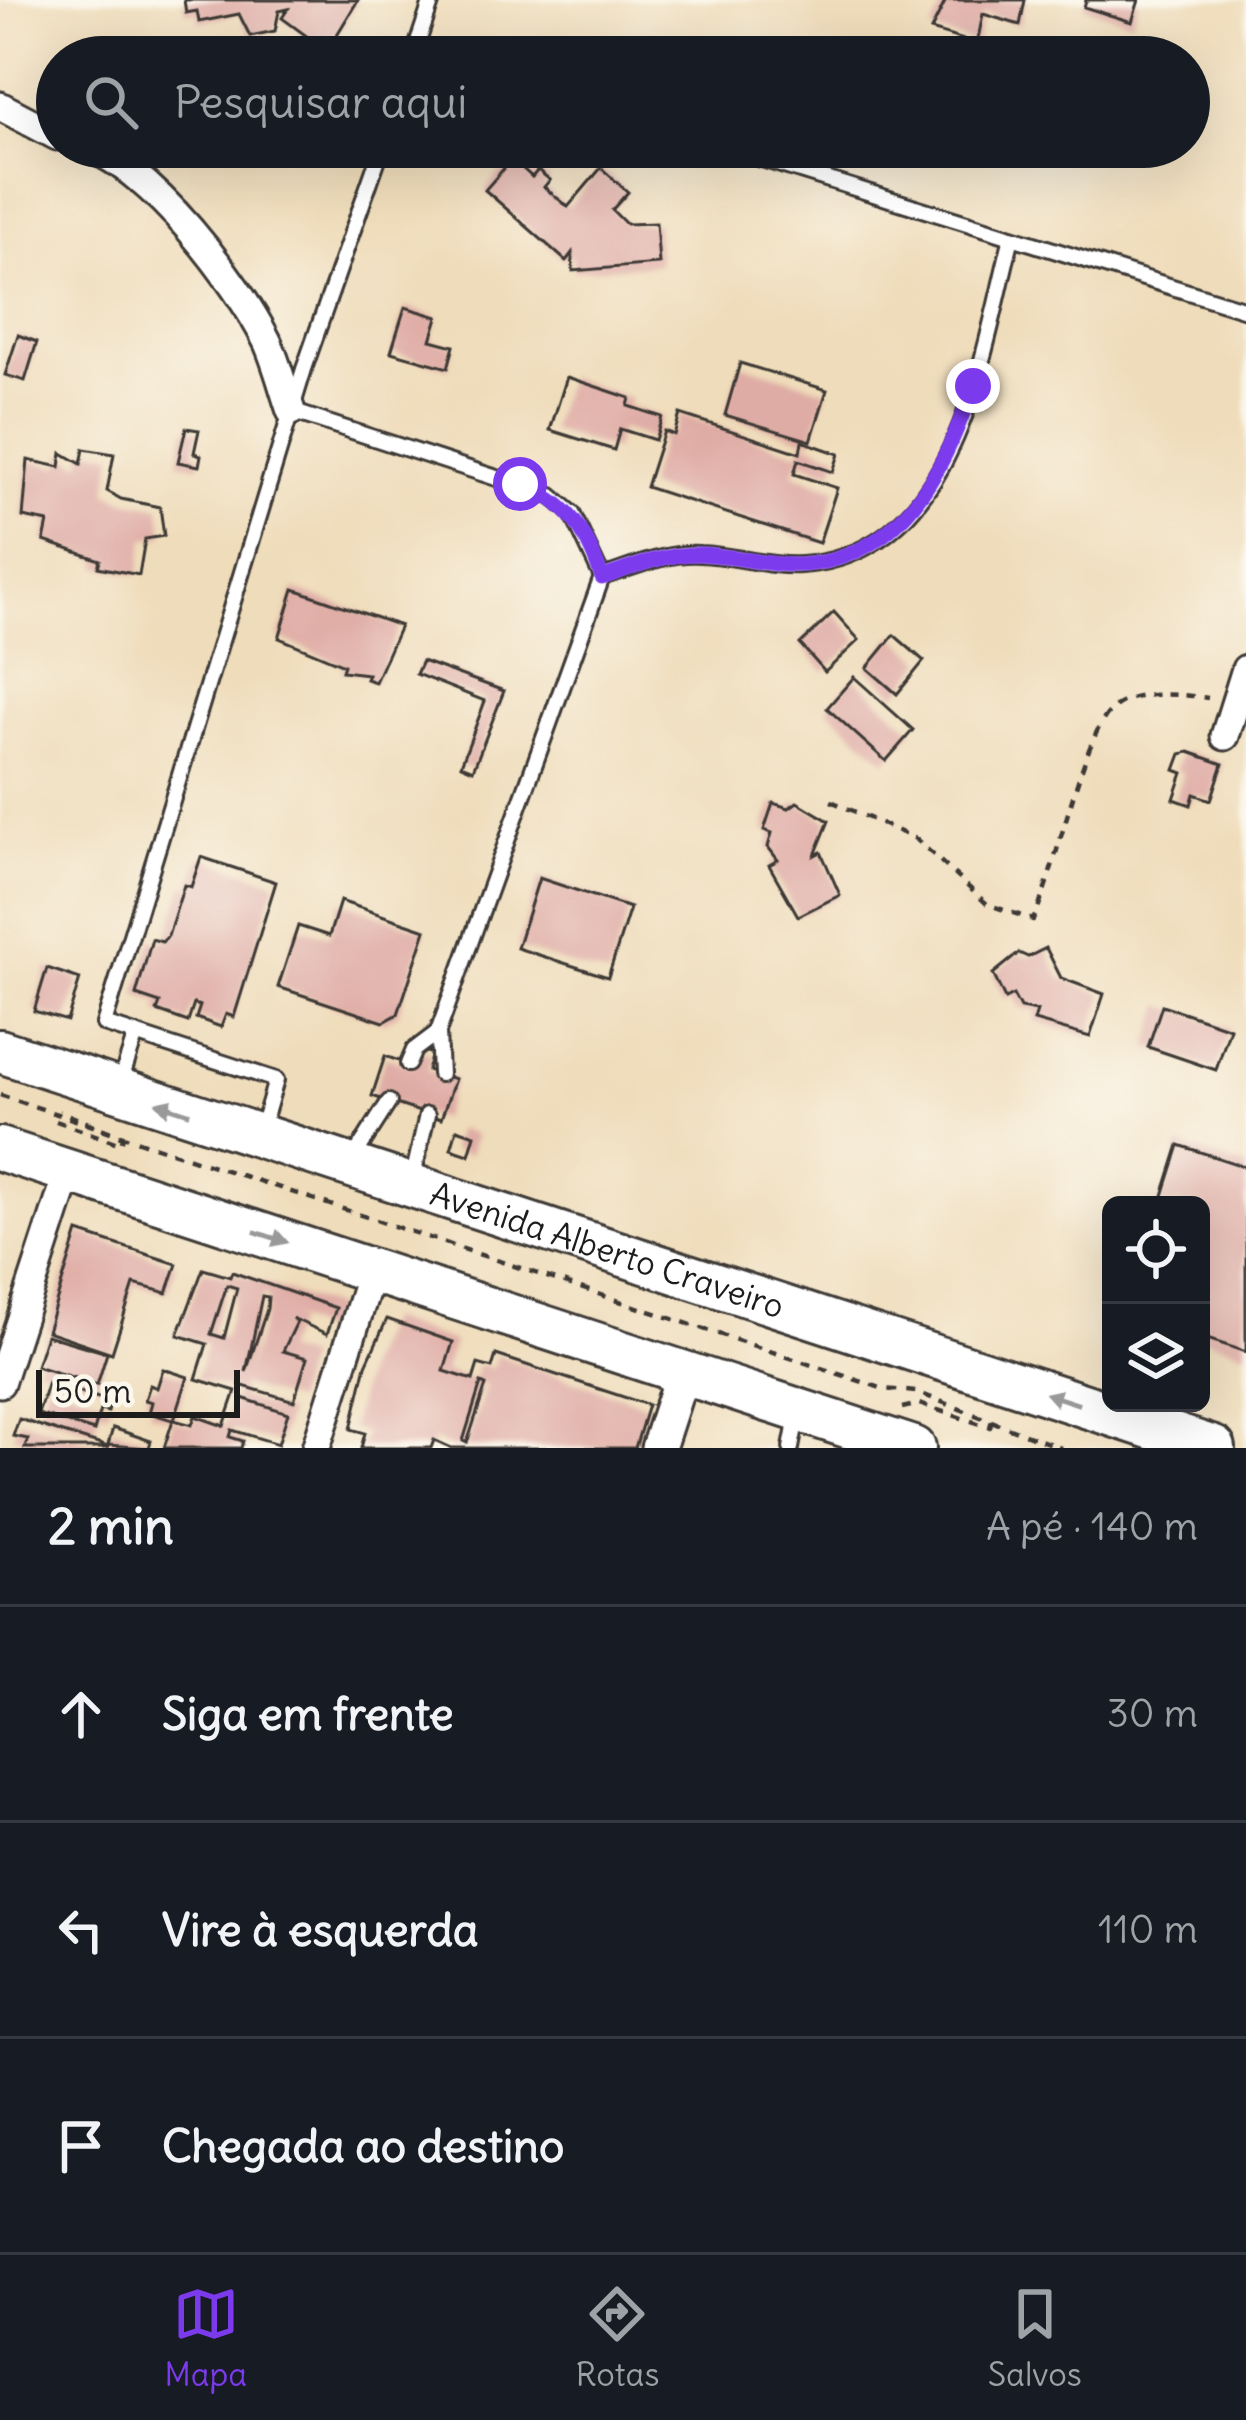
<!DOCTYPE html>
<html lang="pt">
<head>
<meta charset="utf-8">
<style>
	:root { --surface:#171b24; --page:#242831; --text:#f1f3f6; --muted:#9ea1a6; --line:#363941; --accent:#7c3aed }
	body { margin:0; font-family:Delius,sans-serif; background:var(--page); color:var(--text) }
	.controls { position:absolute; right:36px; bottom:36px; display:grid; overflow:hidden; border-radius:18px; box-shadow:0 12px 48px #0002 }
	.controls button { width:108px; height:108px; display:grid; place-items:center; padding:0; border:0; border-bottom:3px solid var(--line); background:var(--surface); color:var(--text); font:60px sans-serif }
	.scale { position:absolute; left:36px; bottom:30px; width:204px; box-sizing:border-box; padding-left:12px; border:6px solid #1c1c1c; border-top:0; font-size:33px; line-height:42px; white-space:nowrap; color:#1c1c1c; -webkit-text-stroke:9px #fbf7ec; paint-order:stroke }
	.stop { position:absolute; width:36px; height:36px; margin:-27px; border:9px solid #7c3aed; border-radius:50%; background:#fff }
	.stop.end { background:#7c3aed; border-color:#fff; box-shadow:0 3px 12px #0008 }
	.list { margin:0; padding:0; list-style:none }
	h2 { display:flex; justify-content:space-between; align-items:center; height:156px; margin:0; padding:0 48px; font-size:51px }
	h2 small { font-size:39px; font-weight:400; color:var(--muted) }
	.list li { display:grid; grid-template-columns:78px 1fr auto; gap:36px; align-items:center; box-sizing:border-box; height:216px; padding:0 48px; border-top:3px solid var(--line) }
	.list b { display:block; font-size:45px; white-space:nowrap }
	.list em { font-size:39px; font-style:normal; color:var(--muted) }
	.icon { flex:none; width:66px; height:66px; fill:none; stroke:currentColor; stroke-width:2; stroke-linecap:round; stroke-linejoin:round }
	.map { position:relative; flex:none; width:1246px; height:1448px; overflow:hidden }
	.search { position:absolute; background:var(--surface); box-shadow:0 12px 48px #0002; left:36px; right:36px; top:36px; height:132px; display:flex; align-items:center; gap:30px; box-sizing:border-box; padding:0 42px; border-radius:66px; color:var(--muted); font-size:45px }
	.sheet { height:804px; background:var(--surface) }
	nav { display:flex; justify-content:space-around; align-items:center; box-sizing:border-box; height:168px; border-top:3px solid var(--line); background:var(--surface); font-size:33px; color:var(--muted) }
	nav a { display:grid; justify-items:center; gap:6px }
	nav .on { color:var(--accent) }
	.map>svg:first-child { display:block }
	.building { fill:#dfaca5; fill-rule:evenodd }
	.lines { fill:none; stroke-linecap:round; stroke-linejoin:round }
	.service-casing { stroke:#3c3934; stroke-width:20 }
	.minor-casing { stroke:#3c3934; stroke-width:33 }
	.tertiary-casing { stroke:#3c3934; stroke-width:39 }
	.primary-casing { stroke:#3c3934; stroke-width:48 }
	.path { stroke:#3c3934; stroke-width:4.5; stroke-dasharray:9 9; stroke-linecap:butt }
	.service { stroke:#fff; stroke-width:14 }
	.minor { stroke:#fff; stroke-width:27 }
	.tertiary { stroke:#fff; stroke-width:33 }
	.primary { stroke:#fff; stroke-width:42 }
	.oneway { fill:#999 }
	.route { stroke:#7c3aed; stroke-width:15 }
	.labels { text-anchor:middle; stroke-width:9; stroke-linejoin:round; paint-order:stroke }
	.street-label { font-size:33px; fill:#1c1c1c; stroke:#fbf7ec }
</style>
</head>
<body>
<div class="map">
<svg width="1246" height="1448" viewBox="0 0 1246 1448">
	<rect width="100%" height="100%" fill="#fbf7ec"/>
	<filter id="ink" filterUnits="userSpaceOnUse"><feTurbulence type="fractalNoise" baseFrequency=".00833" numOctaves="2"/><feDisplacementMap in="SourceGraphic" scale="24" xChannelSelector="R" yChannelSelector="G"/><feConvolveMatrix kernelMatrix="1 2 1 2 8 2 1 2 1" color-interpolation-filters="sRGB"/></filter>
	<filter id="wash" filterUnits="userSpaceOnUse"><feTurbulence type="fractalNoise" baseFrequency=".004" numOctaves="4" result="noise"/><feDisplacementMap in="SourceGraphic" scale="48" xChannelSelector="R" yChannelSelector="G"/><feGaussianBlur stdDeviation="2.7" result="paint"/><feColorMatrix in="noise" values="0 0 0 0 0 0 0 0 0 0 0 0 0 0 0 0 0 1.4 0 .05"/><feComposite in="paint" operator="in"/></filter>
	<g filter="url(#wash)">
		<rect width="100%" height="100%" fill="#efdcba"/>
		<g id="blocks">
			<!-- building -->
			<g class="building">
				<path d="M 184,0 L 358,0 L 327,51 L 282,18 L 288,9 L 279,11 L 275,31 L 250,36 L 239,14 L 199,22 L 197,11 L 186,13 Z"/>
				<path d="M 946,0 L 1025,0 L 1020,25 L 983,14 L 977,44 L 931,30 Z"/>
				<path d="M 1086,0 L 1139,0 L 1132,22 L 1084,7 Z"/>
				<path d="M 512,159 L 532,177 L 538,170 L 550,180 L 544,187 L 568,207 L 601,168 L 628,192 L 612,210 L 626,224 L 656,223 L 659,264 L 573,271 L 572,253 L 566,261 L 485,190 Z"/>
				<path d="M 405,307 L 438,317 L 431,340 L 454,346 L 448,368 L 391,352 Z"/>
				<path d="M 18,335 L 37,342 L 25,381 L 5,375 Z"/>
				<path d="M 740,363 L 827,390 L 811,441 L 725,415 Z"/>
				<path d="M 567,377 L 630,398 L 628,406 L 662,417 L 655,440 L 620,429 L 614,450 L 550,430 Z"/>
				<path d="M 680,414 L 800,453 L 802,441 L 839,454 L 833,472 L 798,460 L 794,474 L 837,488 L 819,543 L 646,487 L 664,431 L 674,435 Z"/>
				<path d="M 186,428 L 199,430 L 194,453 L 201,455 L 199,466 L 178,462 Z"/>
				<path d="M 84,449 L 114,454 L 107,491 L 121,499 L 160,507 L 164,536 L 145,539 L 139,575 L 98,567 L 100,560 L 44,541 L 48,522 L 23,517 L 28,460 L 60,467 L 62,453 L 81,464 Z"/>
				<path d="M 294,589 L 400,626 L 375,682 L 366,679 L 368,674 L 342,671 L 344,665 L 279,638 Z"/>
				<path d="M 834,612 L 859,640 L 825,672 L 800,644 Z"/>
				<path d="M 894,635 L 924,661 L 897,694 L 867,668 Z"/>
				<path d="M 422,661 L 504,691 L 473,770 L 461,765 L 485,701 L 416,674 Z"/>
				<path d="M 854,677 L 913,730 L 886,761 L 827,708 Z"/>
				<path d="M 1189,752 L 1223,764 L 1211,800 L 1194,794 L 1191,805 L 1174,799 L 1183,773 L 1175,770 L 1181,754 Z"/>
				<path d="M 797,802 L 829,821 L 815,855 L 821,852 L 840,895 L 798,916 L 769,865 L 778,860 L 768,847 L 772,833 L 764,830 L 773,803 L 789,808 Z"/>
				<path d="M 201,857 L 276,882 L 234,1017 L 226,1014 L 221,1027 L 196,1018 L 200,1006 L 194,1004 L 188,1022 L 157,1011 L 160,1003 L 136,995 L 152,939 L 162,942 L 168,936 L 184,885 L 191,887 Z"/>
				<path d="M 539,878 L 630,908 L 608,977 L 517,948 Z"/>
				<path d="M 340,901 L 426,930 L 398,1014 L 384,1022 L 278,987 L 298,926 L 329,936 Z"/>
				<path d="M 1046,948 L 1061,978 L 1104,994 L 1090,1037 L 1034,1021 L 1037,1011 L 1020,1008 L 1013,995 L 1005,999 L 993,974 L 1019,953 L 1028,957 Z"/>
				<path d="M 47,968 L 80,979 L 67,1021 L 34,1011 Z"/>
				<path d="M 1162,1005 L 1230,1028 L 1216,1070 L 1148,1047 Z"/>
				<path d="M 419,1049 L 432,1054 L 427,1070 L 455,1079 L 441,1119 L 372,1096 L 385,1056 L 413,1066 Z"/>
				<path d="M 457,1129 L 475,1135 L 469,1155 L 451,1149 Z"/>
				<path d="M 1179,1145 L 1246,1167 L 1246,1352 L 1201,1337 L 1201,1205 L 1160,1205 Z"/>
				<path d="M 78,1232 L 177,1264 L 167,1293 L 134,1284 L 112,1353 L 47,1331 Z"/>
				<path d="M 203,1269 L 230,1277 L 232,1272 L 336,1308 L 327,1334 L 292,1318 L 297,1322 L 283,1351 L 307,1358 L 294,1401 L 240,1385 L 242,1398 L 288,1413 L 278,1444 L 232,1430 L 230,1437 L 243,1441 L 241,1448 L 164,1448 L 173,1420 L 149,1413 L 152,1402 L 145,1400 L 150,1385 L 157,1388 L 163,1369 L 188,1377 L 174,1420 L 192,1425 L 195,1416 L 224,1426 L 236,1391 L 196,1379 L 207,1344 L 178,1335 ZM 227,1285 L 237,1288 L 224,1338 L 211,1334 ZM 262,1296 L 268,1297 L 267,1309 L 246,1372 Z"/>
				<path d="M 387,1319 L 453,1342 L 444,1371 L 473,1380 L 478,1364 L 492,1368 L 496,1355 L 648,1405 L 635,1448 L 452,1448 L 434,1440 L 431,1448 L 361,1448 L 365,1433 L 351,1429 L 366,1365 ZM 481,1383 L 486,1385 L 467,1443 L 463,1441 Z"/>
				<path d="M 46,1335 L 107,1353 L 97,1385 L 36,1366 Z"/>
				<path d="M 48,1382 L 111,1402 L 108,1412 L 100,1410 L 94,1431 L 38,1414 Z"/>
				<path d="M 19,1419 L 108,1447 L 107,1448 L 25,1448 L 28,1439 L 13,1436 Z"/>
				<path d="M 113,1428 L 151,1441 L 149,1448 L 108,1445 Z"/>
			</g>
		</g>
	</g>
	<g filter="url(#ink)">
		<use href="#blocks" fill-opacity="0" stroke="#3c3934" stroke-width="3"/>
		<g class="lines">
			<defs>
				<g id="service">
					<path d="M 416,47 L 447,57"/>
					<path d="M 413,57 L 432,0"/>
					<path d="M 723,147 L 1246,310"/>
					<path d="M 291,411 L 552,496 L 572,513 L 602,577 L 438,1032 L 440,1074"/>
					<path d="M 602,577 C 633,567 667,552 700,554 C 734,555 768,567 801,565 C 957,555 981,358 1011,241"/>
					<path d="M 408,1064 L 414,1050 L 438,1032"/>
					<path d="M 119,1086 L 136,1034"/>
					<path d="M 261,1131 L 276,1080 L 104,1024 L 304,369 L 382,147"/>
					<path d="M 353,1158 L 389,1102"/>
					<path d="M 412,1181 L 427,1115"/>
					<path d="M 791,1448 L 797,1417"/>
				</g>
				<g id="minor">
					<path d="M 0,106 L 57,136"/>
					<path d="M 87,147 C 151,168 237,281 267,341 C 277,363 283,388 291,411"/>
					<path d="M 1225,736 L 1246,669"/>
					<path d="M 0,1383 L 69,1171"/>
					<path d="M 316,1448 L 372,1270"/>
				</g>
				<path id="tertiary" d="M 658,1448 L 682,1374"/>
				<g id="primary">
					<path id="s1" d="M 0,1051 L 1214,1448"/>
					<path d="M 0,1149 L 914,1448"/>
				</g>
			</defs>
			<!-- service casing -->
			<use href="#service" class="service-casing"/>
			<!-- minor casing -->
			<use href="#minor" class="minor-casing"/>
			<!-- tertiary casing -->
			<use href="#tertiary" class="tertiary-casing"/>
			<!-- primary casing -->
			<use href="#primary" class="primary-casing"/>
			<!-- path -->
			<g class="path">
				<path d="M 831,801 L 916,839 L 987,904 L 1033,920 C 1056,871 1081,742 1110,711 C 1131,689 1181,694 1208,698"/>
				<path d="M 0,1095 L 884,1389 L 916,1392 L 1061,1448"/>
				<path d="M 56,1121 L 121,1144 L 123,1137 L 59,1111"/>
				<path d="M 902,1408 L 919,1404 L 990,1427 L 993,1416"/>
			</g>
			<!-- service -->
			<use href="#service" class="service"/>
			<!-- minor -->
			<use href="#minor" class="minor"/>
			<!-- tertiary -->
			<use href="#tertiary" class="tertiary"/>
			<!-- primary -->
			<use href="#primary" class="primary"/>
		</g>
		<!-- one-way arrows -->
		<defs><path id="oneway-solid" d="M-6-.8H1V-3.2L6.5 0L1 3.2V.8H-6Z" transform="scale(3)"/></defs>
		<g class="oneway">
			<use href="#oneway-solid" transform="translate(173 1108) rotate(-162)"/>
			<use href="#oneway-solid" transform="translate(271 1237) rotate(18)"/>
			<use href="#oneway-solid" transform="translate(1062 1399) rotate(-162)"/>
		</g>
	</g>
	<g class="lines" filter="url(#ink)">
		<!-- route -->
		<path class="route" d="M 520,484 C 568,501 586,530 602,578 C 633,567 666,553 700,554 C 733,555 767,566 800,565 C 901,560 945,469 973,386"/>
	</g>
	<g class="labels">
		<!-- street labels -->
		<g class="street-label">
			<text dy="12" stroke="none"><textPath href="#s1" startOffset="639">Avenida Alberto Craveiro</textPath></text>
		</g>
	</g>
</svg>
<div class="controls">
<button><svg class="icon" aria-label="locate" viewBox="0 0 24 24"><circle cx="12" cy="12" r="6"/><path d="M12 2v4M12 18v4M2 12h4M18 12h4"/></svg></button>
<button><svg class="icon" aria-label="layers" viewBox="0 0 24 24"><path d="M12 4l9 5-9 5-9-5zM3 14l9 5 9-5"/></svg></button>
</div>
<div class="scale">50 m</div>
<div class="stop" style="left:520px;top:484px"></div>
<div class="stop end" style="left:973px;top:386px"></div>
<div class="search"><svg class="icon" aria-label="search" viewBox="0 0 24 24"><circle cx="10" cy="10" r="6"/><path d="M15 15l6 6"/></svg>Pesquisar aqui</div>
</div>
<section class="sheet">
<h2>2 min<small>A pé · 140 m</small></h2>
<ul class="list">
<li><svg class="icon" aria-label="ahead" viewBox="0 0 24 24"><path d="M12 20V5M6 11l6-6 6 6"/></svg><div><b>Siga em frente</b></div><em>30 m</em></li>
<li><svg class="icon" aria-label="left" viewBox="0 0 24 24"><path d="M17 20v-9H6M10 6l-5 5 5 5"/></svg><div><b>Vire à esquerda</b></div><em>110 m</em></li>
<li><svg class="icon" aria-label="arrive" viewBox="0 0 24 24"><path d="M6 21V4h12l-3 4 3 4H6"/></svg><div><b>Chegada ao destino</b></div></li>
</ul>
</section>
<nav>
<a class="on"><svg class="icon" aria-label="map" viewBox="0 0 24 24"><path d="M3 6l6-2 6 2 6-2v14l-6 2-6-2-6 2zM9 4v14M15 6v14"/></svg>Mapa</a>
<a><svg class="icon" aria-label="directions" viewBox="0 0 24 24"><path d="M12 3l9 9-9 9-9-9zM9 14v-3h6M13 9l2 2-2 2"/></svg>Rotas</a>
<a><svg class="icon" aria-label="saved" viewBox="0 0 24 24"><path d="M7 4h10v16l-5-4-5 4z"/></svg>Salvos</a>
</nav>
</body>
</html>
